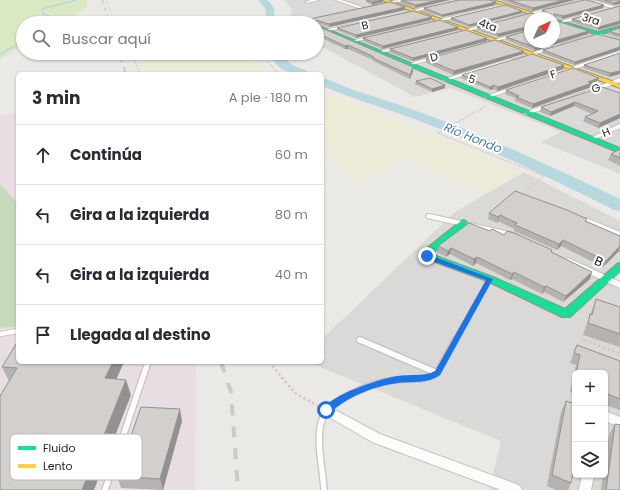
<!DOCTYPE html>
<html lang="es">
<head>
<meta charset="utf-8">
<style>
	:root { --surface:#fff; --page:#f2f2f3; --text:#2b2b33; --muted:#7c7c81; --line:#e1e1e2 }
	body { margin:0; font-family:Poppins,sans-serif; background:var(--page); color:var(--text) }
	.controls { position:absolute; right:12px; bottom:12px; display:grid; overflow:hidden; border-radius:6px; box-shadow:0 1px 3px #0004 }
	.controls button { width:36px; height:36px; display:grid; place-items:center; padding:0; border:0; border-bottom:1px solid var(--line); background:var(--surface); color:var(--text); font:20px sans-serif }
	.compass { position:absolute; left:524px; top:12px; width:36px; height:36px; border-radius:50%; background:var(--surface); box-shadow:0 1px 3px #0004; rotate:45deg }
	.stop { position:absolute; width:12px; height:12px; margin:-9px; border:3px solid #1a73e8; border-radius:50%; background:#fff }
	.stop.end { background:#1a73e8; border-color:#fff; box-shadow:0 1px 4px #0008 }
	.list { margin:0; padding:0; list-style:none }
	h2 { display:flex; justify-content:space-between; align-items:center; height:52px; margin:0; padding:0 16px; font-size:17px }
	h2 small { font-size:13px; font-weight:400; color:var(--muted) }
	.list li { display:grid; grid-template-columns:26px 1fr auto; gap:12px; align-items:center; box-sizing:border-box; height:60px; padding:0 16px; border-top:1px solid var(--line) }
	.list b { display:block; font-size:15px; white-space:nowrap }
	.list em { font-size:13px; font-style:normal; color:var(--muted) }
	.icon { flex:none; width:22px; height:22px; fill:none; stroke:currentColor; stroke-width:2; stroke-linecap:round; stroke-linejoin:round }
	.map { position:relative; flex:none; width:620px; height:490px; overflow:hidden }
	.search { position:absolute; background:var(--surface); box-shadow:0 1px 3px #0004; left:16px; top:16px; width:308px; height:44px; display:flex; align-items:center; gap:10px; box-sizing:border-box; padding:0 14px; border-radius:22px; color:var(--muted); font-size:15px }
	.panel { position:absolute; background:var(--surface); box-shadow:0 1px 3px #0004; left:16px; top:72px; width:308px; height:292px; border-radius:6px }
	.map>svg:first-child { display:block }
	.residential { fill:#dad9d7; fill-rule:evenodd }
	.industrial { fill:#e9dde4 }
	.farmland { fill:#ecebd8 }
	.grass { fill:#d8e9c3 }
	.forest { fill:#c6daba }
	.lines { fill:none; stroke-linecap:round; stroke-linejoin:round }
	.stream { stroke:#b8d8df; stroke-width:1.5 }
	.river { fill:#b8d8df; fill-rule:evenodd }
	.lane-far1-casing { stroke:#c4c3c1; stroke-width:6 }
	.lane-casing { stroke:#c4c3c1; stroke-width:8 }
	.street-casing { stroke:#c4c3c1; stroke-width:2 }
	.fast-casing { stroke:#94947d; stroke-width:2 }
	.slow-casing { stroke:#94947d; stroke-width:2 }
	.path-far3 { stroke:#d6c7c5; stroke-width:1; stroke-dasharray:1 1; stroke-linecap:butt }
	.path-far2 { stroke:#d6c7c5; stroke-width:1.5; stroke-dasharray:1.5 1.5; stroke-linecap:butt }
	.path-far1 { stroke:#d6c7c5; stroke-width:2; stroke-dasharray:2 2; stroke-linecap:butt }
	.path { stroke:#d6c7c5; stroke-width:2.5; stroke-dasharray:2.5 2.5; stroke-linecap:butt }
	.lane-far1 { stroke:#fcfcfb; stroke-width:4.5 }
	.lane { stroke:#fcfcfb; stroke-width:5.5 }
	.street { fill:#fcfcfb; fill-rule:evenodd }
	.fast { fill:#16e098; fill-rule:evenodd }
	.slow { fill:#ffcf43; fill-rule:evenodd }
	.rail-far2 { stroke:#cacac9; stroke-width:1.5; stroke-dasharray:4 4; stroke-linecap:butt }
	.rail-far1 { stroke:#cacac9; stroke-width:2; stroke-dasharray:5.5 5.5; stroke-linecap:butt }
	.rail { stroke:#cacac9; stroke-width:4; stroke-dasharray:11 11; stroke-linecap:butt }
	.wall { fill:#b5b2af }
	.shaded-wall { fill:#93918f }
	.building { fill:#d2cfcc; stroke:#93918f }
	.route { fill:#1a73e8 }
	.labels { text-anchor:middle; stroke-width:4; stroke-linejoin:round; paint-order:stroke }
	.far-street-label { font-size:11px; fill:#1d1d1d; stroke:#fff }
	.far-water-label { font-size:12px; font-style:italic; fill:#4678a4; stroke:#fff }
	.street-label { font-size:13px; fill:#1d1d1d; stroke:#fff }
	.key { fill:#fff; stroke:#bbb; stroke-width:1 }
	.key-label { font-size:11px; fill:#1d1d1d }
</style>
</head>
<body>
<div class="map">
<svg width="620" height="490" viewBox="0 0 620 490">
	<rect width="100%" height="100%" fill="#ebe9e5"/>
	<!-- residential -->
	<g class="residential">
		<path d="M 284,0 L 620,0 L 620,174 L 541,142 L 561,132 L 451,88 L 415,97 L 317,44 L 317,23 L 283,23 L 289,18 L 292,9 ZM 530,18 L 554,18 L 554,42 L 530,42 Z"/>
		<path d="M 524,172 L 620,221 L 620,274 L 609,284 L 620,289 L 620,490 L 489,490 L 501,441 L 308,362 L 322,362 L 322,339 L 455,212 ZM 575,373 L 605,373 L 605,475 L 575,475 Z"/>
	</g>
	<!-- industrial -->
	<path class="industrial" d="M 18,113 L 18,362 L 196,362 L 195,490 L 0,490 L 0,115 Z"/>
	<!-- farmland -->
	<g class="farmland">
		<path d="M 137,53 L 235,53 L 258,63 L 270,74 L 147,74 Z"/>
		<path d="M 333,94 L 524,172 L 486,194 L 401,157 L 361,182 L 322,154 L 322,99 Z"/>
	</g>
	<!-- grass -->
	<path class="grass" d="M 0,0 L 87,0 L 87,7 L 61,23 L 23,23 L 23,45 L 0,59 Z"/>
	<!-- forest -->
	<path class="forest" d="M 0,184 L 18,204 L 18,326 L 0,328 Z"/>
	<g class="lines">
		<!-- stream -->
		<g class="stream">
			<path d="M 60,23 L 63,21 L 43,14 L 42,9 L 77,0"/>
			<path d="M 0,54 L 23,42"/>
		</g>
		<!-- river -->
		<g class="river">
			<path d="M 258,0 L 267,0 C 273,5 276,10 274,18 L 279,23 C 260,23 268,22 265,8 Z"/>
			<path d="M 271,53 L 283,53 C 285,64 298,67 307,71 L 309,74 C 293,74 275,72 271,53 Z"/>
			<path d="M 322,78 C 335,81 346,88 359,92 C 450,119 535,159 620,199 L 620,211 L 614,210 C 552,179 490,149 425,123 C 391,110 356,100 322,86 Z"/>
		</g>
		<defs>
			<g id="lane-far1">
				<path d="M 0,334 L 18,331"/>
				<path d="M 359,340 L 362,341"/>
				<path d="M 455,341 L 489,280"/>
			</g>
			<g id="lane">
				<path d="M 360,340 L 437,373 L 455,340"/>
				<path d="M 105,490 L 148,362"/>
				<path d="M 324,490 C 323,470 316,442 321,423 C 328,398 373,383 395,380 C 409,378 426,381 437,373"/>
			</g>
			<g id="street">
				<path d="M 311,0 L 319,0 L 307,3 L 305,2 Z"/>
				<path d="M 335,0 L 341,0 L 365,8 L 362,9 Z"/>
				<path d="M 398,0 L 405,0 L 384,5 L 382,4 Z"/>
				<path d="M 580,0 L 586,0 L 512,19 L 510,18 Z"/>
				<path d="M 595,1 L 620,8 L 620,10 L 594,3 Z"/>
				<path d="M 504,4 L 505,6 L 353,42 L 351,41 Z"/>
				<path d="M 434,5 L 435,7 L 408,13 L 406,12 Z"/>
				<path d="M 583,15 L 584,17 L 554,25 L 554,23 Z"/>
				<path d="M 487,24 L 489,25 L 488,26 L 459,33 L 457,32 Z"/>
				<path d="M 346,25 L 348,26 L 347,27 L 327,31 L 325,30 Z"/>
				<path d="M 530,30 L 530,32 L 488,43 L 486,42 Z"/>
				<path d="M 598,33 L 620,40 L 620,42 L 598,35 L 563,45 L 561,44 Z"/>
				<path d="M 400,46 L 402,47 L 402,48 L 379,53 L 377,52 Z"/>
				<path d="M 550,47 L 554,48 L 527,57 L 523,56 Z"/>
				<path d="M 456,50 L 460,51 L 409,66 L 405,65 Z"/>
				<path d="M 620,51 L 620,54 L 488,98 L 483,97 Z"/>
				<path d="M 510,59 L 514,60 L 446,81 L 441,80 Z"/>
				<path d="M 620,78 L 620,82 L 578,97 L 573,96 Z"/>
				<path d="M 550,103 L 553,105 L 552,106 L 526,115 L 523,113 Z"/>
				<path d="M 620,124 L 620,128 L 593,140 L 591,141 L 588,139 Z"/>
				<path d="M 427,214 L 430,214 L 514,233 L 518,235 L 514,237 L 427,218 L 426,216 Z"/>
				<path d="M 580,218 L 586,218 L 620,232 L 620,237 L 580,222 L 579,220 Z"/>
				<path d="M 568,258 L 620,282 L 620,288 L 565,263 L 564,261 L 565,259 Z"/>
				<path d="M 326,405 L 380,434 L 516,484 L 520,486 L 522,490 L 501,490 L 372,442 L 322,413 L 321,410 L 322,407 Z"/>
				<path d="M 605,411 L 620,417 L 620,427 L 605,421 Z"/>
				<path d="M 582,475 L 594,475 L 591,490 L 579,490 Z"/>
			</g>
			<g id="fast">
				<path d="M 554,19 L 598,32 L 620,26 L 620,29 L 598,35 L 554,21 Z"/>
				<path d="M 317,25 L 620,148 L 620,153 L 317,28 Z"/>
				<path d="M 464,220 L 468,223 L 467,225 L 431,254 L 493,277 L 565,309 L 617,264 L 620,263 L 620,271 L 570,317 L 562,317 L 487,281 L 424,258 L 421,253 L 423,251 L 461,221 Z"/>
			</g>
			<g id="slow">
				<path d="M 382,0 L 388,0 L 620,84 L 620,88 Z"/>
				<path d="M 487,0 L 493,0 L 549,18 L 542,18 Z"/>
			</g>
		</defs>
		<!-- lane-far1 casing -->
		<use href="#lane-far1" class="lane-far1-casing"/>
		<!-- lane casing -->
		<use href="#lane" class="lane-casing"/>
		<!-- street casing -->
		<use href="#street" class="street-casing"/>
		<!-- fast casing -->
		<use href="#fast" class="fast-casing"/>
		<!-- slow casing -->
		<use href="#slow" class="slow-casing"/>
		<!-- path-far3 -->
		<g class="path-far3">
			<path d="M 106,0 L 116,23"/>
			<path d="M 317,49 L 337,44"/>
			<path d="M 131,53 L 133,58"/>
			<path d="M 243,53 L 264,56 L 266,58"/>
			<path d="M 264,56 L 288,53"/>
		</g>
		<!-- path-far2 -->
		<g class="path-far2">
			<path d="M 133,57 L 140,74"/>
			<path d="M 265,57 L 278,74"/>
			<path d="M 438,133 L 544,176 L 522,194"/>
			<path d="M 438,133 L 486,106"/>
		</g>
		<!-- path-far1 -->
		<path class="path-far1" d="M 581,339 L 587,341"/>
		<!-- path -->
		<g class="path">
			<path d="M 584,340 L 620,354"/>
			<path d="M 269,362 L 295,393 L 318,406"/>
		</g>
		<!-- lane-far1 -->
		<use href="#lane-far1" class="lane-far1"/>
		<!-- lane -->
		<use href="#lane" class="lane"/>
		<!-- street -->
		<use href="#street" class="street"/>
		<!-- fast -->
		<use href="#fast" class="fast"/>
		<!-- slow -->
		<use href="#slow" class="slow"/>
		<!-- rail-far2 -->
		<g class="rail-far2">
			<path d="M 102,0 L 110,23"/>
			<path d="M 119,53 L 121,58"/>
		</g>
		<!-- rail-far1 -->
		<path class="rail-far1" d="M 120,57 L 126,74"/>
		<!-- rail -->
		<path class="rail" d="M 221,362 L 231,392 L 238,490"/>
	</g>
	<!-- wall -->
	<g class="wall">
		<path d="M 366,0 L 383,2 L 372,5 L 366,2 Z"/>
		<path d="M 401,0 L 450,0 L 415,8 L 400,3 Z"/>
		<path d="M 500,0 L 574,0 L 532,11 Z"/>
		<path d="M 584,0 L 587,0 L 604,5 L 603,8 L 562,19 L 554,17 L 554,18 L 530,18 L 530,29 L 498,37 L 477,30 L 477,27 L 531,13 L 541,16 L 546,16 L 541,14 L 542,10 Z"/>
		<path d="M 595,0 L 620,0 L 620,4 L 613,5 Z"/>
		<path d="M 496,2 L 495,5 L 442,17 L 423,11 L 424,8 Z"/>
		<path d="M 620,6 L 620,24 L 598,30 L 571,22 L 572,19 Z"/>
		<path d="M 405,10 L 329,27 L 316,23 L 293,23 L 293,21 Z"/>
		<path d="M 522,11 L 522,13 L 469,27 L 450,20 L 451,18 Z"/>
		<path d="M 431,20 L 356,38 L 337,30 L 337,28 Z"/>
		<path d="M 317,26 L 413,71 L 410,79 L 373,61 L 373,60 L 348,49 L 345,49 L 317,36 Z"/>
		<path d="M 620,28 L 620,38 L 608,34 L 609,31 Z"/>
		<path d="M 458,30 L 382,49 L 363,41 L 363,38 Z"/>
		<path d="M 588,34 L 534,51 L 506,40 L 506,37 Z"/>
		<path d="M 620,40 L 574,65 L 542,53 L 543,50 Z"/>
		<path d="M 487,41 L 412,61 L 389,52 L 390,49 Z"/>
		<path d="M 620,53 L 609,77 L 583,68 L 584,65 Z"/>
		<path d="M 523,54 L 453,75 L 426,63 L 426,59 Z"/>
		<path d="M 564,65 L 563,69 L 497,91 L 493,89 L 490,90 L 461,78 L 462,75 Z"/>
		<path d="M 599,78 L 597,81 L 592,83 L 591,87 L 532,108 L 515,101 L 515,98 L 505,94 L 506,90 Z"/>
		<path d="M 416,81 L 445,88 L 432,92 L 415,84 Z"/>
		<path d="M 620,93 L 620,118 L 598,128 L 583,121 L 585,117 L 592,114 L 574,106 L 550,116 L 540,112 L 541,107 Z"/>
		<path d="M 620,149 L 620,166 L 608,160 L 611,154 Z"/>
		<path d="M 489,213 L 587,219 L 586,221 L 620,236 L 620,252 L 618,252 L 603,267 L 561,246 L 557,250 L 514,231 L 514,229 L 498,221 L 497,223 L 488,219 Z"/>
		<path d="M 490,231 L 504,235 L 551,252 L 590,279 L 563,302 L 544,292 L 542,294 L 512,279 L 510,280 L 476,263 L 473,266 L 450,254 L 446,257 L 437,252 L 438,246 Z"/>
		<path d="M 596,299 L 620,307 L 620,347 L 583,335 L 586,326 Z"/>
		<path d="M 577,345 L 620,361 L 620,410 L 605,405 L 605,373 L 575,373 L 575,394 L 570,392 L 576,365 L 570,363 Z"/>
		<path d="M 18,362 L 124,362 L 116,379 L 131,395 L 9,381 L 2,367 Z"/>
		<path d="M 566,401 L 571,483 L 568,490 L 556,490 L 547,486 L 561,412 Z"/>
		<path d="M 182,421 L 163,490 L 121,488 L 117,476 Z"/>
		<path d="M 615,424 L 620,490 L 601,490 L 603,475 L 605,475 L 605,462 L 609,435 Z"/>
	</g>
	<!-- shaded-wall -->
	<g class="shaded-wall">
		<path d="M 383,0 L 383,2 L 372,5 L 372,2 Z"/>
		<path d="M 439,0 L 450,0 L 415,8 L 416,5 Z"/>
		<path d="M 564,0 L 574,0 L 532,11 L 533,8 Z"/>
		<path d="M 620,1 L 620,4 L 613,5 L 614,3 Z"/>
		<path d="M 496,2 L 495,5 L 442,17 L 442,15 Z"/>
		<path d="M 604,5 L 603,8 L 562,19 L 563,16 Z"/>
		<path d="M 405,7 L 405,10 L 329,27 L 329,24 Z"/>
		<path d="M 522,11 L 522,13 L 469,27 L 469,25 Z"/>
		<path d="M 432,17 L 431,20 L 356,38 L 356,35 Z"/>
		<path d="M 620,21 L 620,24 L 598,30 L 599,27 Z"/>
		<path d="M 530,26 L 530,29 L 498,37 L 498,34 Z"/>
		<path d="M 458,27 L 458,30 L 382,49 L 383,46 Z"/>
		<path d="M 589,31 L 588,34 L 534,51 L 535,47 L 552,42 L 554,42 L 554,41 Z"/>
		<path d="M 487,38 L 487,41 L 412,61 L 413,58 Z"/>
		<path d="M 348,45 L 348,49 L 345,49 L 345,46 Z"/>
		<path d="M 620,47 L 620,50 L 574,65 L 575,62 Z"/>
		<path d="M 524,51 L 523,54 L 453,75 L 454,71 Z"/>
		<path d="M 564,65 L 563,69 L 497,91 L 498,87 Z"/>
		<path d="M 413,67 L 413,71 L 410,79 L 410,75 Z"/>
		<path d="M 620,71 L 620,74 L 609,77 L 610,73 Z"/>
		<path d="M 599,78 L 597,81 L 592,83 L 591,87 L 532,108 L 533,104 Z"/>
		<path d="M 445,85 L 445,88 L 432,92 L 432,89 Z"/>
		<path d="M 494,85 L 493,89 L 490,90 L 490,87 Z"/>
		<path d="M 575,102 L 574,106 L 550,116 L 551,112 Z"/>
		<path d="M 620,114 L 620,118 L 598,128 L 600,123 Z"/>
		<path d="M 500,215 L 498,221 L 497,223 L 498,217 Z"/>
		<path d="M 563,240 L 561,246 L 557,250 L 559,244 Z"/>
		<path d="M 620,246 L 618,252 L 603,267 L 606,261 Z"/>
		<path d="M 451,248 L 450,254 L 446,257 L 448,251 Z"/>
		<path d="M 477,257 L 476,263 L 473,266 L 474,259 Z"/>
		<path d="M 514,272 L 512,279 L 510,280 L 512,274 Z"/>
		<path d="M 592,272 L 590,279 L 563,302 L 566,296 Z"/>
		<path d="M 546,286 L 544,292 L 542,294 L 544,287 Z"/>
		<path d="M 113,362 L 124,362 L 110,393 L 105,378 Z"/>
		<path d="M 126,380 L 131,395 L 94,490 L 82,490 Z"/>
		<path d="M 180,409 L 182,421 L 163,490 L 160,479 Z"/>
	</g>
	<!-- building -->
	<g class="building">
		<path d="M 366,0 L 383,0 L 372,2 Z"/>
		<path d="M 401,0 L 439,0 L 416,5 Z"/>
		<path d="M 459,0 L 490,0 L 496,2 L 442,15 L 424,8 Z"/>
		<path d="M 509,0 L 564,0 L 533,8 Z"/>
		<path d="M 584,0 L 587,0 L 604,5 L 563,16 L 554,14 L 554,18 L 530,18 L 530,26 L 498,34 L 477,27 L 531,13 L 541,16 L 552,15 L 542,10 Z"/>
		<path d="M 605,0 L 620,0 L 620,1 L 614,3 Z"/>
		<path d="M 390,2 L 405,7 L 329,24 L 316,20 L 316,23 L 296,23 L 293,21 L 303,19 L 305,20 Z"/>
		<path d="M 505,5 L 522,11 L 469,25 L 451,18 Z"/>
		<path d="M 620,6 L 620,21 L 599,27 L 572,19 Z"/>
		<path d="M 413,11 L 432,17 L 356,35 L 337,28 Z"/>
		<path d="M 440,20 L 458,27 L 383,46 L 363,38 Z"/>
		<path d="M 560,22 L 589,31 L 554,41 L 554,23 Z"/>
		<path d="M 317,26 L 413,67 L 410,75 L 373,58 L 374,57 L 348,45 L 345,46 L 317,33 Z"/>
		<path d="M 620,28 L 620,35 L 609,31 Z"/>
		<path d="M 466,30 L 487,38 L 413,58 L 390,49 Z"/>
		<path d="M 530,30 L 530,42 L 552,42 L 535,47 L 506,37 Z"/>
		<path d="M 597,34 L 620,40 L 620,47 L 575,62 L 543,50 Z"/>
		<path d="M 495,40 L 524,51 L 454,71 L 426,59 Z"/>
		<path d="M 620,53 L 620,71 L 610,73 L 584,65 Z"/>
		<path d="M 532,54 L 564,65 L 498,87 L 494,85 L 490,87 L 462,75 Z"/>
		<path d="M 573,68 L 599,78 L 588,82 L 592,83 L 533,104 L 516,97 L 519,96 L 506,90 Z"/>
		<path d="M 430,78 L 445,85 L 432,89 L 416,81 Z"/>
		<path d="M 602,87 L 620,93 L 620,114 L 600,123 L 585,117 L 598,111 L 575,102 L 551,112 L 541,107 Z"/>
		<path d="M 620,149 L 620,158 L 611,154 Z"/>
		<path d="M 515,191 L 567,210 L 587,219 L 585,221 L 620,236 L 620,246 L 606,261 L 563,240 L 559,244 L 515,225 L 517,223 L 500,215 L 498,217 L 489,213 Z"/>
		<path d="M 469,223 L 490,231 L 492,229 L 504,235 L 507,231 L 514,233 L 552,250 L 551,252 L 592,272 L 566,296 L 546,286 L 544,287 L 514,272 L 512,274 L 477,257 L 474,259 L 451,248 L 448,251 L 438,246 Z"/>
		<path d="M 596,299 L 620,307 L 620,334 L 588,323 L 590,314 L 592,315 Z"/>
		<path d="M 18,341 L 18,362 L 113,362 L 105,378 L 126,380 L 82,490 L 0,490 L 0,396 L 17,368 L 2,367 Z"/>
		<path d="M 577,345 L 620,361 L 620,399 L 605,393 L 605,373 L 576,373 L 580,355 L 574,353 Z"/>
		<path d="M 566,401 L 575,404 L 575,459 L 571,483 L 552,475 Z"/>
		<path d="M 141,407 L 180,409 L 160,479 L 117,476 Z"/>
		<path d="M 615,424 L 620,425 L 620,490 L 606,490 Z"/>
	</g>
	<!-- route -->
	<path class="route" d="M 427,254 L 493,279 L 440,375 C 428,384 412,381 398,383 C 374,386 347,397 330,413 L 323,413 L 322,410 C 330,395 381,378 398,376 C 410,374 425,377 435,371 L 486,280 L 424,258 L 423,256 Z"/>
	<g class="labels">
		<!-- far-street labels -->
		<g class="far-street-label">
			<text transform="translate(591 19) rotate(17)" y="4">3ra</text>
			<text transform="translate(365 25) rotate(-13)" y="4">B</text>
			<text transform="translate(488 25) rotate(20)" y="4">4ta</text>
			<text transform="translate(434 57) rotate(-15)" y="4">D</text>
			<text transform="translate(553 74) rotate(-19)" y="4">F</text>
			<text transform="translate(472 79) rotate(22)" y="4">5</text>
			<text transform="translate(596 88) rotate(-20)" y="4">G</text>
			<text transform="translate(606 132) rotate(-23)" y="4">H</text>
		</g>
		<!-- far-water labels -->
		<g class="far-water-label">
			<text transform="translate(473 138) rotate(22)" y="4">Río Hondo</text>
		</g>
		<!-- street labels -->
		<g class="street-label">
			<text transform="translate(599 261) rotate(25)" y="5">B</text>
		</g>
	</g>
	<!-- legend -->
	<rect x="10" y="434" width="132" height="46" rx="6" class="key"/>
	<rect x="18" y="446" width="18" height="4" fill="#16e098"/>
	<rect x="18" y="464" width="18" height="4" fill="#ffcf43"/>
	<g class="key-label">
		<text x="43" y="452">Fluido</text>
		<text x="43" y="470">Lento</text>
	</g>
</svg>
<div class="controls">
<button>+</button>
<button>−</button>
<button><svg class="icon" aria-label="layers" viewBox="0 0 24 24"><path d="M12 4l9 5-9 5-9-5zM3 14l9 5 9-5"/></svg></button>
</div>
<svg class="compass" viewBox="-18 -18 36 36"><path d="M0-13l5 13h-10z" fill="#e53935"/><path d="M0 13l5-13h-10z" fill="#7c7c81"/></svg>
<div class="stop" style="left:326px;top:410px"></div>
<div class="stop end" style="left:427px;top:256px"></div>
<div class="search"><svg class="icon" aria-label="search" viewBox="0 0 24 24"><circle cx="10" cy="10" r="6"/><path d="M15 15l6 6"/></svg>Buscar aquí</div>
<section class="panel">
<h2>3 min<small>A pie · 180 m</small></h2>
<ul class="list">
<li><svg class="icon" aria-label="ahead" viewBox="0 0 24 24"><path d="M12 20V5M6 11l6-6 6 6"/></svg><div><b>Continúa</b></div><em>60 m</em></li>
<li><svg class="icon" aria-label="left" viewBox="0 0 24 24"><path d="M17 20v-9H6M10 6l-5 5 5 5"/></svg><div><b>Gira a la izquierda</b></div><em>80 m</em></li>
<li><svg class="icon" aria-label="left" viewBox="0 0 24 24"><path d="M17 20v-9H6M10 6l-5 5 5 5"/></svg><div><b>Gira a la izquierda</b></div><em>40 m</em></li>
<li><svg class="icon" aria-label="arrive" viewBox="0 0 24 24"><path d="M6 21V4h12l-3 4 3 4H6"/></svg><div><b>Llegada al destino</b></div></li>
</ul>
</section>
</div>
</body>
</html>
